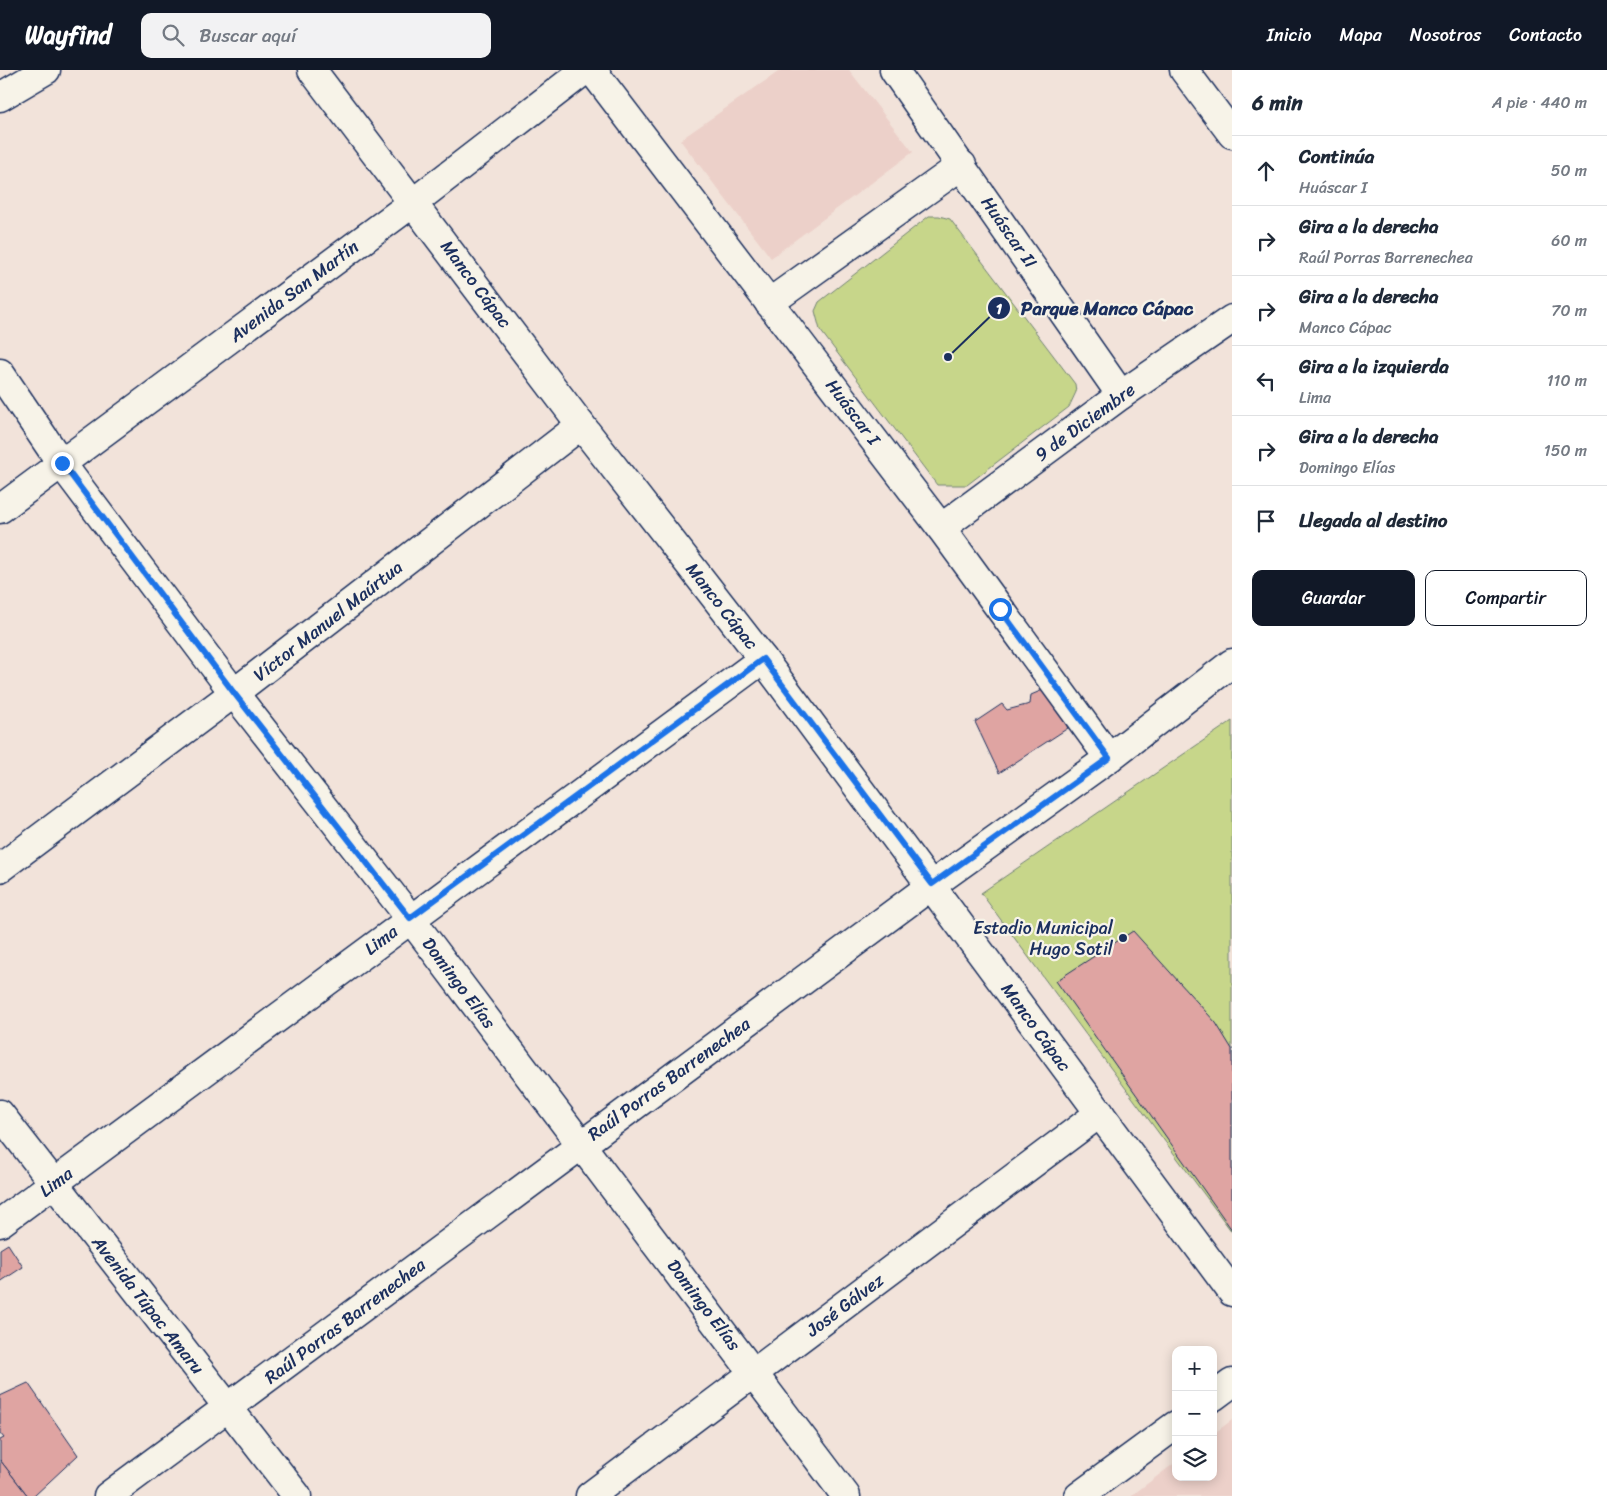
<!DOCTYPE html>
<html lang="es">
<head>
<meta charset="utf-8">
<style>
	:root { --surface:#fff; --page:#f2f2f3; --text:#1f2937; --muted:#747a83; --line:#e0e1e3; --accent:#111827 }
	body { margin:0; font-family:Sriracha,sans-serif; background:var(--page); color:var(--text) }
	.controls { position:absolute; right:15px; bottom:15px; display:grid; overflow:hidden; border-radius:10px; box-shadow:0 2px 12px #0003 }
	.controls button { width:45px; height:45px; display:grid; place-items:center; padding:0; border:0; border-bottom:1px solid var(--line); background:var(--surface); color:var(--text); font:25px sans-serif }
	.stop { position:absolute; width:15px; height:15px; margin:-11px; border:4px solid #1a73e8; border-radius:50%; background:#fff }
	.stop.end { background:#1a73e8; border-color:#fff; box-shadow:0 1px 5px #0008 }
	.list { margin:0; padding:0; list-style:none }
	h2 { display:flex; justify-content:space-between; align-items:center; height:65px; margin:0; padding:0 20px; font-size:21px }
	h2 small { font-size:16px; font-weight:400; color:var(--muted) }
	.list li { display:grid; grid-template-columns:32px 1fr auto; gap:15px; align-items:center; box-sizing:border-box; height:70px; padding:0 20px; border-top:1px solid var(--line) }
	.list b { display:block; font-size:19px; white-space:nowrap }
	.list p { margin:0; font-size:16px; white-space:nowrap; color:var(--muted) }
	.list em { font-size:16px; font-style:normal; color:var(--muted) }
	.actions { display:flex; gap:10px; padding:15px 20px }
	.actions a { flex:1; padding:11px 0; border:1px solid var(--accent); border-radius:10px; text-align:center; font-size:18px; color:var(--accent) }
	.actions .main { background:var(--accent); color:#fff }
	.icon { flex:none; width:28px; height:28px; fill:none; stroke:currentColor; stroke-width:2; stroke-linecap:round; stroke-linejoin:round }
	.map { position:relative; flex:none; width:1232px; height:1426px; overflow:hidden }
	header { display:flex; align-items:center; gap:30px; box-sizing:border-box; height:70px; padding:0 25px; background:var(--accent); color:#fff }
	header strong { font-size:24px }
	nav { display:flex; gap:28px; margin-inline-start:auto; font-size:18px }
	.search { width:350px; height:45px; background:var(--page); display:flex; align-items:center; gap:12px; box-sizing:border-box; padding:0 18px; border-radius:10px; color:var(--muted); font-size:19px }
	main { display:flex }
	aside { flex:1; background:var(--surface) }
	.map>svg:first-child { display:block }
	.built { fill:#ecd0c9 }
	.green { fill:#c7d68a; stroke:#718274 }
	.building { fill:#dfa4a2; stroke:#1b2f5e }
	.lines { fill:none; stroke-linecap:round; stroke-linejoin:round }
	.minor-casing { stroke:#1b2f5e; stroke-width:31 }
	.minor { stroke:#f7f3e8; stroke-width:28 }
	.route { stroke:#1a73e8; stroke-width:6 }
	.poi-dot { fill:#1b2f5e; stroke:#f7f3e8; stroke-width:2 }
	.labels { text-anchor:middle; stroke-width:4.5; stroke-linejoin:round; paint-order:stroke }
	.street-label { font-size:18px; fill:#1b2f5e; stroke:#f7f3e8 }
	.poi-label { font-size:18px; fill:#1b2f5e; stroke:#f7f3e8; text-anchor:end }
	.leader { fill:none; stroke:#1b2f5e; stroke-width:2 }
	.callout-dot { fill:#1b2f5e; stroke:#f7f3e8; stroke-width:2 }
	.mark-label { font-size:15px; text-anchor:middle; font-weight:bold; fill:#fff }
	.callout-label { font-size:19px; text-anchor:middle; font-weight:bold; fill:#1b2f5e; stroke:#f7f3e8; stroke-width:4.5; stroke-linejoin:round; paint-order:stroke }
</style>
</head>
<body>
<header>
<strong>Wayfind</strong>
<div class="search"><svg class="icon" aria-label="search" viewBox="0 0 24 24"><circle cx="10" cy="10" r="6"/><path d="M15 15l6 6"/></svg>Buscar aquí</div>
<nav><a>Inicio</a><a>Mapa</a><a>Nosotros</a><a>Contacto</a></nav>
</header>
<main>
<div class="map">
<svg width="1232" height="1426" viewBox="0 0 1232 1426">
	<rect width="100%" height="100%" fill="#f2e3da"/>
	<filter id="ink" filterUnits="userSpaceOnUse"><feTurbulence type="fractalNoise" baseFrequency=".02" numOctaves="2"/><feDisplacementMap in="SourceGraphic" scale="10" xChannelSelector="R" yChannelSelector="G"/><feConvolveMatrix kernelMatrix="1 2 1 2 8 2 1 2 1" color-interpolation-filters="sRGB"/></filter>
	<g filter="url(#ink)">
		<!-- built -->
		<g class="built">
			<path d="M 781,0 L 849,0 L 913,82 L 771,188 L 680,70 Z"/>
			<path d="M 1232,1350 L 1232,1426 L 1131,1426 L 1176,1392 L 1176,1407 L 1213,1407 L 1213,1364 Z"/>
		</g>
		<!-- green -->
		<g class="green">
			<path d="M 929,146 L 939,146 L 950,149 L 1075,314 L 1076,322 L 1069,337 L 967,415 L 937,415 L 820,260 L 815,241 L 819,232 Z"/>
			<path d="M 1232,651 L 1232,1162 L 981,823 Z"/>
		</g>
		<!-- building -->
		<g class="building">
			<path d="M 1045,619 L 1068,658 L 999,703 L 975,652 L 1002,634 L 1007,640 L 1030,634 L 1031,625 Z"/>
			<path d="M 1133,861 L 1216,953 L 1232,979 L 1232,1160 L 1056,911 Z"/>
			<path d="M 8,1174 L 23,1197 L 0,1212 L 0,1179 Z"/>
			<path d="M 28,1313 L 78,1385 L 34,1426 L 28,1426 L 0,1390 L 0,1370 L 4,1368 L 0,1363 L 0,1326 Z"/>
			<path d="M 0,1390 L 28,1426 L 0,1426 Z"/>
		</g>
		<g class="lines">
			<defs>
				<g id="minor">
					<path d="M 312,0 L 581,355 L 763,589 L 1232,1222"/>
					<path d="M 592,0 L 941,458 L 1109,688"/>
					<path d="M 894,0 L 1121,325"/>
					<path d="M 1184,0 L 1232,64"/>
					<path d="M 0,27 L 46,0"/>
					<path d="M 769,233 L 962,95"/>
					<path d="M 0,303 L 61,393 L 234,623 L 410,848 L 846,1426"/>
					<path d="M 0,439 L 414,132 L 585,0"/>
					<path d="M 941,458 L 1121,325 L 1232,249"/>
					<path d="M 0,798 L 234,623 L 581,355"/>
					<path d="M 0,1044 L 297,1426"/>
					<path d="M 0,1153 L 763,589"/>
					<path d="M 1213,1327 L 1232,1313"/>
					<path d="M 108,1426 L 932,815 L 1109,688 L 1232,593"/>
					<path d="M 590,1426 L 1100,1043"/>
					<path d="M 1079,1426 L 1176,1355"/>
				</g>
			</defs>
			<!-- minor casing -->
			<use href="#minor" class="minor-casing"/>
			<!-- minor -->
			<use href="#minor" class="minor"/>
		</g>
	</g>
	<g class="lines" filter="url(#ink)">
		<!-- route -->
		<path class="route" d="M 62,393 L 234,623 L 410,848 L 763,589 L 932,814 L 1109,688 L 1000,539"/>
	</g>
	<!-- markers -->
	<circle class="poi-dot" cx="1123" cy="868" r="5"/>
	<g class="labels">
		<!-- street labels -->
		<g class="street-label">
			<text transform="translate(1009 162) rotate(55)" y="6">Huáscar II</text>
			<text transform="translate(476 214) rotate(53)" y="6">Manco Cápac</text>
			<text transform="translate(294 221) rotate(-37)" y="6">Avenida San Martín</text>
			<text transform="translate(853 342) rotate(53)" y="6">Huáscar I</text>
			<text transform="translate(1085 352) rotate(-36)" y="6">9 de Diciembre</text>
			<text transform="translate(722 536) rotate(52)" y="6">Manco Cápac</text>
			<text transform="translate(328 551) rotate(-38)" y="6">Víctor Manuel Maúrtua</text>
			<text transform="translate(381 870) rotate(-37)" y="6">Lima</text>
			<text transform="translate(459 913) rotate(53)" y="6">Domingo Elías</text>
			<text transform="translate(1036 957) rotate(54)" y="6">Manco Cápac</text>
			<text transform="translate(669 1009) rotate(-36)" y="6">Raúl Porras Barrenechea</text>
			<text transform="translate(56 1112) rotate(-37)" y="6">Lima</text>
			<text transform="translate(148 1235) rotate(52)" y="6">Avenida Túpac Amaru</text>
			<text transform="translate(704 1235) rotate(53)" y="6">Domingo Elías</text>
			<text transform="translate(845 1235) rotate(-37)" y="6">José Gálvez</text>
			<text transform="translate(345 1251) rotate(-37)" y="6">Raúl Porras Barrenechea</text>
		</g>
		<!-- poi labels -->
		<g class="poi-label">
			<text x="1113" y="864">Estadio Municipal<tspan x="1113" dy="21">Hugo Sotil</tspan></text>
		</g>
	</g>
	<!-- callouts -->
	<path class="leader" d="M948 287L999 238"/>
	<g class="callout-dot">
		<circle cx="948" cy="287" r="5"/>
		<circle cx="999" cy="238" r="12"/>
	</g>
	<g class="mark-label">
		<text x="999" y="244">1</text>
	</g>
	<g class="callout-label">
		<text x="1107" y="245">Parque Manco Cápac</text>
	</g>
</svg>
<div class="controls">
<button>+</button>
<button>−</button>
<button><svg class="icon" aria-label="layers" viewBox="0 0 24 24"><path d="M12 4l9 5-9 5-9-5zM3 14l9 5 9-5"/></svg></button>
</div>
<div class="stop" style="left:1000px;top:539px"></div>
<div class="stop end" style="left:62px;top:393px"></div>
</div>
<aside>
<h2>6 min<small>A pie · 440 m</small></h2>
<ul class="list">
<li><svg class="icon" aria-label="ahead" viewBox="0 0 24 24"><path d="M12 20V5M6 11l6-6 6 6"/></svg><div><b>Continúa</b><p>Huáscar I</p></div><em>50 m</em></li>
<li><svg class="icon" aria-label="right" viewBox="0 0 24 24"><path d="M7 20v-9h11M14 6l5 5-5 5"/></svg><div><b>Gira a la derecha</b><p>Raúl Porras Barrenechea</p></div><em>60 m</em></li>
<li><svg class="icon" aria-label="right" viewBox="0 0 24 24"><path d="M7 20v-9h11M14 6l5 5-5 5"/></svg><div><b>Gira a la derecha</b><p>Manco Cápac</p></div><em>70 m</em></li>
<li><svg class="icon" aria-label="left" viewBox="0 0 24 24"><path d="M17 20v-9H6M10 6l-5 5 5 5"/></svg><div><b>Gira a la izquierda</b><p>Lima</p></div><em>110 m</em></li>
<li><svg class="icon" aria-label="right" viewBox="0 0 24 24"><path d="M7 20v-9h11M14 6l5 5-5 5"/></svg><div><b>Gira a la derecha</b><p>Domingo Elías</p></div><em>150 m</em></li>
<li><svg class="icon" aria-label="arrive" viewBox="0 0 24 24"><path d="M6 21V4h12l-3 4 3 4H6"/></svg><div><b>Llegada al destino</b></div></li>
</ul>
<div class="actions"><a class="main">Guardar</a><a>Compartir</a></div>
</aside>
</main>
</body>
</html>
